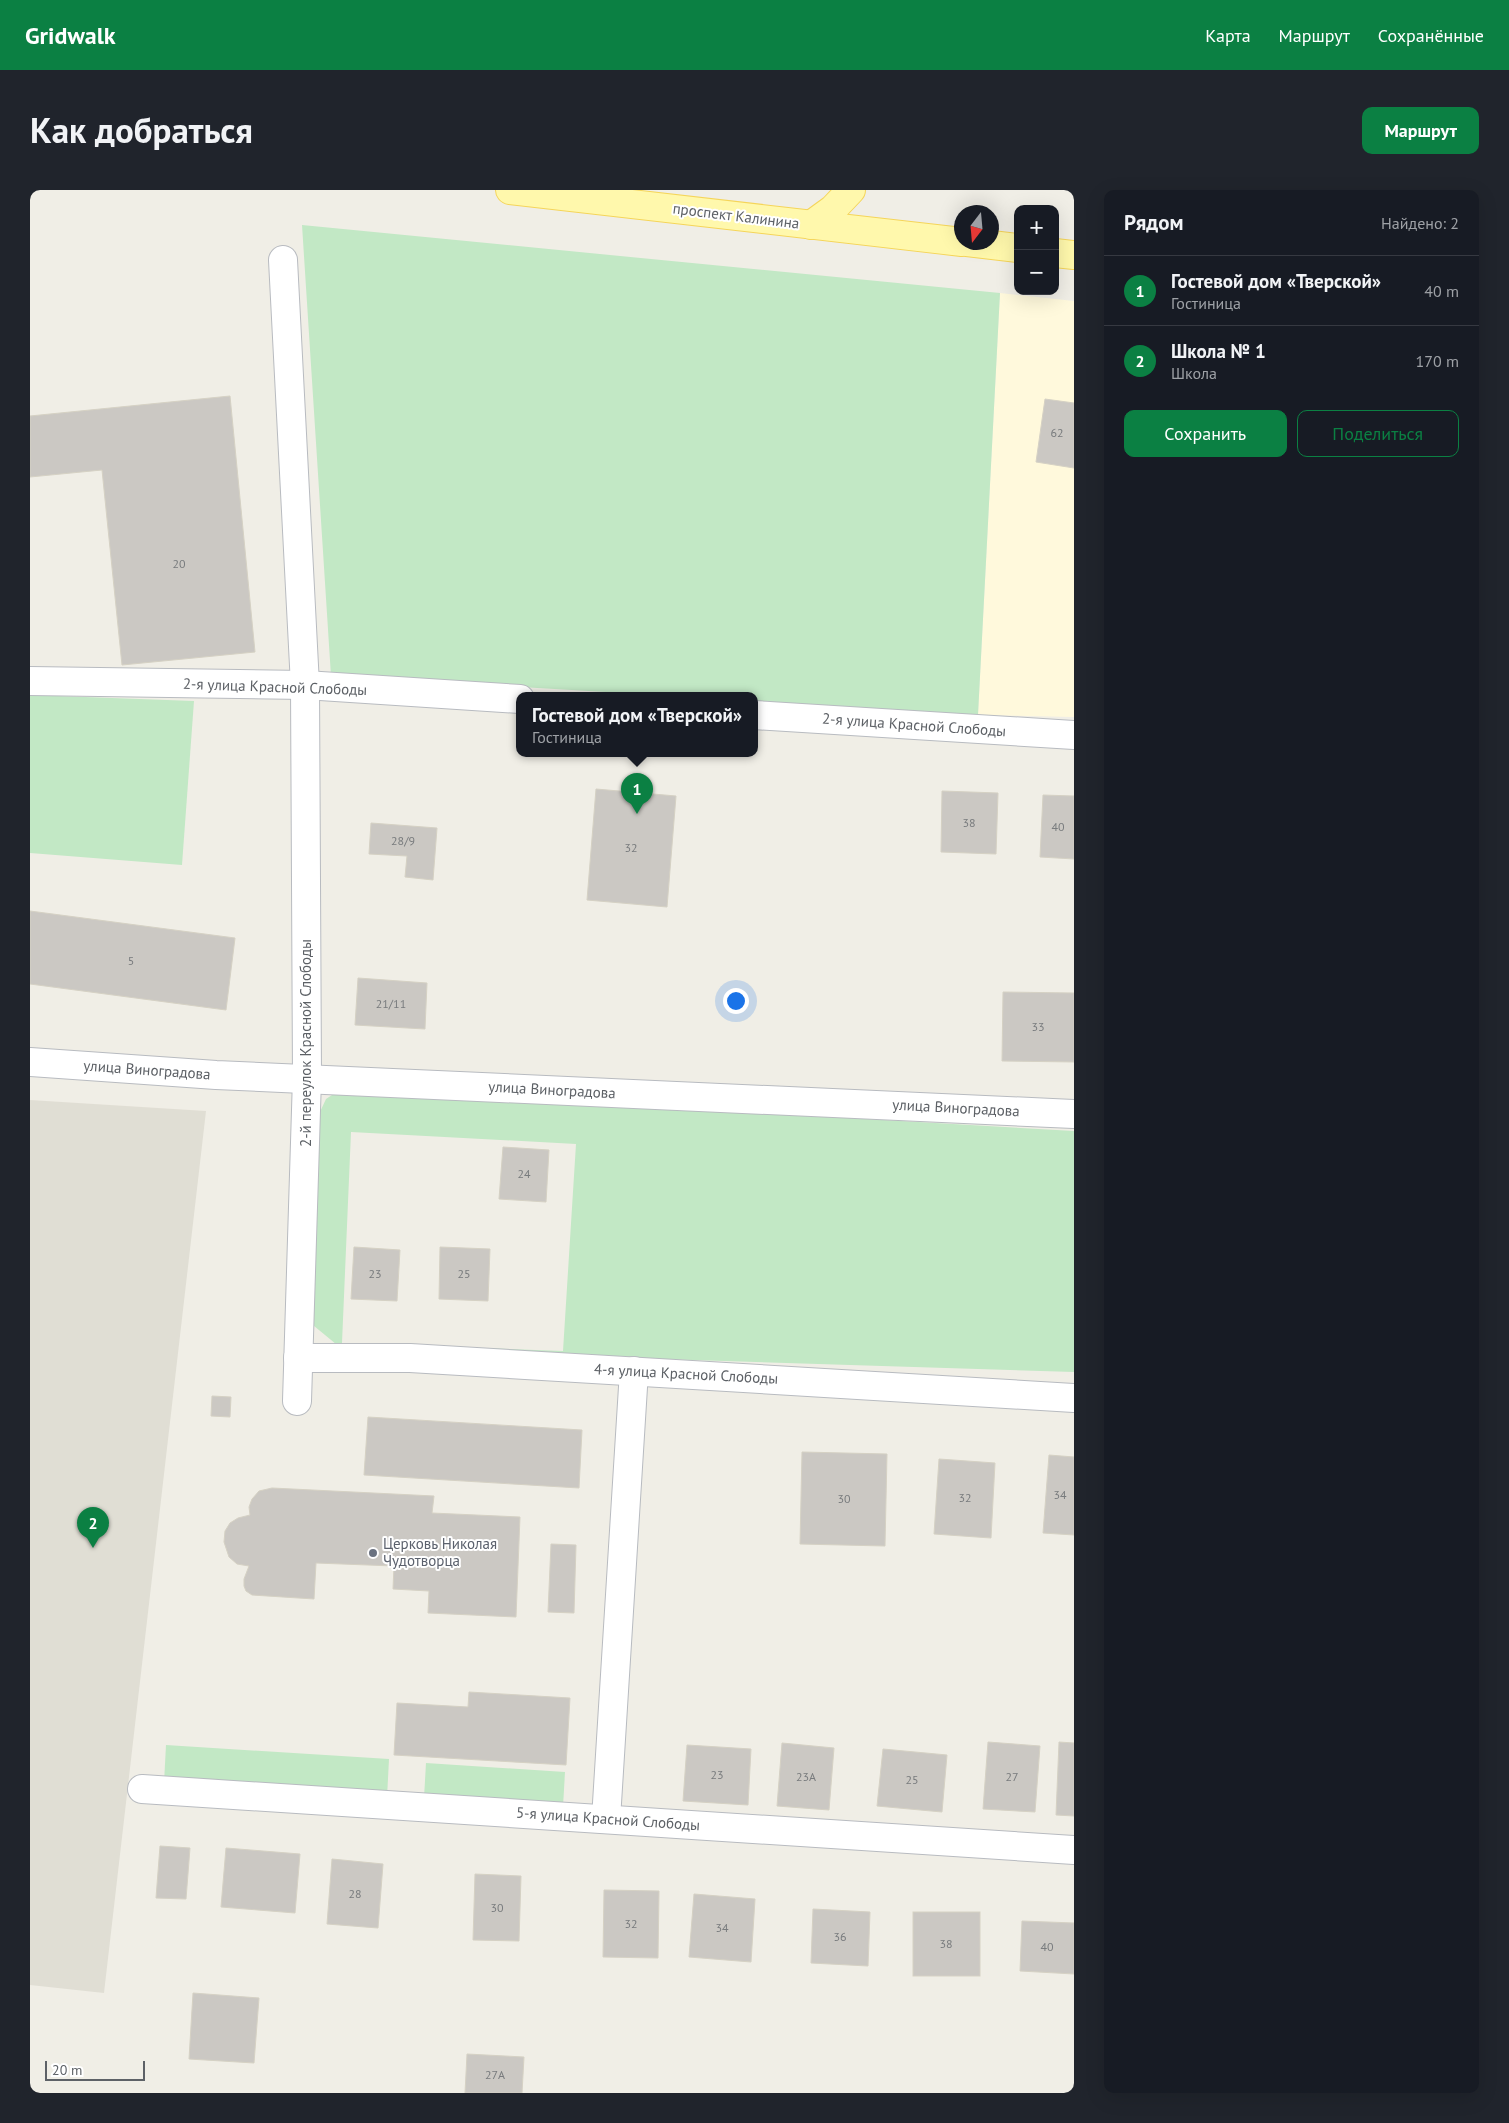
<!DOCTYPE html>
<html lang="ru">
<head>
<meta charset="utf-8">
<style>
	:root { --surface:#171b24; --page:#20242c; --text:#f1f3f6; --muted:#9ea1a6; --line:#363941; --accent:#0b8043 }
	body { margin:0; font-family:"PT Sans",sans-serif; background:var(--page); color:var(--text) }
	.controls { position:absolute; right:15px; top:15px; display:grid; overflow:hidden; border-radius:10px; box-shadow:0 5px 20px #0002 }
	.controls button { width:45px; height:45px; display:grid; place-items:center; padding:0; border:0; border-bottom:1px solid var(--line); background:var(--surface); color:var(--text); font:25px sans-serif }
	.compass { position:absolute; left:924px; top:15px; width:45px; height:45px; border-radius:50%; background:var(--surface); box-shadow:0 5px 20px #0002; rotate:196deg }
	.scale { position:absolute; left:15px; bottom:12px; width:100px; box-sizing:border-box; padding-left:5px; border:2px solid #5d6166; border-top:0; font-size:14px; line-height:18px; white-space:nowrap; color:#5d6166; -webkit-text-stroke:4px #fff; paint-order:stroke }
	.you { position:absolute; left:705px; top:810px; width:18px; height:18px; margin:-12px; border:4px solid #fff; border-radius:50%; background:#1a73e8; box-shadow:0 0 0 8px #1a73e833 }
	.badge { display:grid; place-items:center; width:32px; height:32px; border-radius:50%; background:var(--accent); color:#fff; font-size:16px; font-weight:700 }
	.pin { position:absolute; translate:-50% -41px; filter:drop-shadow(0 1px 2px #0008) }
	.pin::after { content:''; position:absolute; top:26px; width:18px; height:15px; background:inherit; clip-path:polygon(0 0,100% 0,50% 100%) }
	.popup { position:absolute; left:486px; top:502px; width:242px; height:65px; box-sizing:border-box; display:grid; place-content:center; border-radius:10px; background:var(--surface); filter:drop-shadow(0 1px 4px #0005); font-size:16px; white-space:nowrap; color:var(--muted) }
	.popup b { font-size:19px; color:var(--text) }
	.popup::after { content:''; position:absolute; left:50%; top:100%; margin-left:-10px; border:10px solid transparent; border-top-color:var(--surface) }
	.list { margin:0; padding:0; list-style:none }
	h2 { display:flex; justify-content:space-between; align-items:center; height:65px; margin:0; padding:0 20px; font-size:21px }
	h2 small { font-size:16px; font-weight:400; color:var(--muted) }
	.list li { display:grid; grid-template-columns:32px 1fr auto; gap:15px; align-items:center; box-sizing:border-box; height:70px; padding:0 20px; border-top:1px solid var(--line) }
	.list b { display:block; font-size:19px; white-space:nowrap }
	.list p { margin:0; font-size:16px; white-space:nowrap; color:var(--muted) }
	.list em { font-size:16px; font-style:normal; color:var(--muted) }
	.actions { display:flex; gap:10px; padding:15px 20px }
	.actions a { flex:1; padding:11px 0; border:1px solid var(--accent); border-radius:10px; text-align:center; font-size:18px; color:var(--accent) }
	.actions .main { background:var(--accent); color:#fff }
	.map { position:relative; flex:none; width:1044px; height:1903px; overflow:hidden; border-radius:10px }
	header { display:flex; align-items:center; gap:30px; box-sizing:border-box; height:70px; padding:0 25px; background:var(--accent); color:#fff }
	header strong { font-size:24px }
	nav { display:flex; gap:28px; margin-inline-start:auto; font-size:18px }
	.intro { display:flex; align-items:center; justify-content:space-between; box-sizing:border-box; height:120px; padding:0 30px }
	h1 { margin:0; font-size:35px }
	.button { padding:12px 22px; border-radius:10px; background:var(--accent); color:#fff; font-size:18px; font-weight:700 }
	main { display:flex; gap:30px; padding:0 30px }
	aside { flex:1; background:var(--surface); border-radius:10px; box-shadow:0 5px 20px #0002 }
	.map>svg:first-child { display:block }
	.commercial { fill:#fff9dc }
	.education { fill:#e0ded4 }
	.green { fill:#c2e8c5; fill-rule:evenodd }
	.building { fill:#cbc8c3; stroke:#d5d1c4 }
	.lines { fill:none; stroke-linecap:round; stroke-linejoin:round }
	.minor-casing { stroke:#b8bbc0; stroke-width:30 }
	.major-casing { stroke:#f5d55a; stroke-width:30 }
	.minor { stroke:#fff; stroke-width:28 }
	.major { stroke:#fff8ac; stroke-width:28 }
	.worship-dot { fill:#6b7280; stroke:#fff; stroke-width:2 }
	.labels { text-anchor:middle; stroke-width:4; stroke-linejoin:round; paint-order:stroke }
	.number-label { font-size:12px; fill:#787b7d }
	.street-label { font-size:15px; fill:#5d6166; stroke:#fff }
	.worship-label { font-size:15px; fill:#5b616d; stroke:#fff; text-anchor:start }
</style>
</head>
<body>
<header>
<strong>Gridwalk</strong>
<nav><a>Карта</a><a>Маршрут</a><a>Сохранённые</a></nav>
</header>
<div class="intro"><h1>Как добраться</h1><a class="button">Маршрут</a></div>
<main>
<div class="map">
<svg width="1044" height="1903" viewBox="0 0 1044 1903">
	<rect width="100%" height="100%" fill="#f0eee6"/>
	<!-- commercial -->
	<path class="commercial" d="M 970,103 L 1044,111 L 1044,527 L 948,525 Z"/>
	<!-- education -->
	<path class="education" d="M 0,910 L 176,921 L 74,1803 L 0,1795 Z"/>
	<!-- green -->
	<g class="green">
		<path d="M 272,35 L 970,103 L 948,525 L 725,511 L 724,505 L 626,505 L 301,486 Z"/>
		<path d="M 0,505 L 164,511 L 152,675 L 0,663 Z"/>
		<path d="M 311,899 L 1044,941 L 1044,1182 L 312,1159 L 278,1131 L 282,939 L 296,909 ZM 321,942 L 546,954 L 533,1161 L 312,1153 Z"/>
		<path d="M 136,1555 L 359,1569 L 357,1608 L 134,1593 Z"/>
		<path d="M 396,1573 L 535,1582 L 533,1617 L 394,1608 Z"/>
	</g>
	<!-- building -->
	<g class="building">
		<path d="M 200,206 L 225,462 L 92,475 L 72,280 L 0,287 L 0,226 Z"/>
		<path d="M 1015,209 L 1044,213 L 1044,278 L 1006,272 Z"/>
		<path d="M 566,599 L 646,606 L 637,717 L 557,710 Z"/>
		<path d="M 912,601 L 968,603 L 966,664 L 911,662 Z"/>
		<path d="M 1013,605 L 1044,606 L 1044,669 L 1010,667 Z"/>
		<path d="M 341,633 L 407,638 L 403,690 L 375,687 L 377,666 L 339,664 Z"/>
		<path d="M 0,721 L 205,748 L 196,820 L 0,794 Z"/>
		<path d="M 328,788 L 397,793 L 395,839 L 325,835 Z"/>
		<path d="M 973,802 L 1044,803 L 1044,872 L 972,871 Z"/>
		<path d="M 473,957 L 519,960 L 516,1012 L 469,1009 Z"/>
		<path d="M 324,1057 L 370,1060 L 367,1111 L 321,1109 Z"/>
		<path d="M 410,1057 L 460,1059 L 458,1111 L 409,1109 Z"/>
		<path d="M 182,1206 L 201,1207 L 200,1227 L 181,1226 Z"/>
		<path d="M 338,1227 L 552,1240 L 549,1298 L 334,1285 Z"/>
		<path d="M 772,1262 L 857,1264 L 855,1356 L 770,1354 Z"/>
		<path d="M 1019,1265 L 1044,1267 L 1044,1345 L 1013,1343 Z"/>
		<path d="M 909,1269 L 965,1273 L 961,1348 L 904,1344 Z"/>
		<path d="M 242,1298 L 404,1306 L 402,1323 L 490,1327 L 486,1427 L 398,1423 L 399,1401 L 363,1399 L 364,1376 L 286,1373 L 284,1409 L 222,1405 L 216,1401 L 214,1396 L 214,1389 L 219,1376 L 207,1374 L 199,1367 L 194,1352 L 195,1341 L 200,1333 L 208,1328 L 220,1325 L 219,1317 L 222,1309 L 229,1301 Z"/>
		<path d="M 521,1354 L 546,1355 L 544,1423 L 518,1422 Z"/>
		<path d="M 439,1502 L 540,1508 L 536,1575 L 364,1565 L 367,1513 L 438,1517 Z"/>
		<path d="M 958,1552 L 1010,1556 L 1005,1622 L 953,1619 Z"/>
		<path d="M 1029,1552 L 1044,1553 L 1044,1626 L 1026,1625 Z"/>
		<path d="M 752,1553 L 804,1558 L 799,1620 L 747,1616 Z"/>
		<path d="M 657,1555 L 721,1559 L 718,1615 L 653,1611 Z"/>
		<path d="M 853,1559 L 917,1565 L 912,1622 L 847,1616 Z"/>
		<path d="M 130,1656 L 160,1658 L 156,1709 L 126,1708 Z"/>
		<path d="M 196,1658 L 270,1664 L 265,1723 L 191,1717 Z"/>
		<path d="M 302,1669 L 353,1674 L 348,1738 L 297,1734 Z"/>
		<path d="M 445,1684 L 491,1686 L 489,1751 L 443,1750 Z"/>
		<path d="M 574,1700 L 629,1701 L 628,1768 L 573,1767 Z"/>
		<path d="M 664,1704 L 725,1709 L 721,1772 L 659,1767 Z"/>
		<path d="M 783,1719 L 840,1722 L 838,1776 L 781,1773 Z"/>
		<rect x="883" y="1722" width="67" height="64"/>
		<path d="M 992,1731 L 1044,1733 L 1044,1784 L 990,1781 Z"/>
		<path d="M 163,1803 L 229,1808 L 224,1873 L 159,1869 Z"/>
		<path d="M 437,1864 L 494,1867 L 492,1903 L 435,1903 Z"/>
	</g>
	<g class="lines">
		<defs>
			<g id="minor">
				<path d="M 253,70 L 275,495 L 277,888 L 267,1211"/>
				<path d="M 0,491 L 275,495 L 490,509"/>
				<path d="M 724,525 L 1044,545"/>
				<path d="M 0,872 L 186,885 L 1044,924"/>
				<path d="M 268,1168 L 380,1168 L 1044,1208"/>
				<path d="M 112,1599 L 1044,1660"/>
				<path d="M 576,1629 L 604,1181"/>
			</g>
			<g id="major">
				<path d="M 480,0 L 932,52"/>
				<path d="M 781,35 L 803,19 L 821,0"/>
				<path d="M 937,52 L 988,58"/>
				<path d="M 1025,63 L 1044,65"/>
			</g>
		</defs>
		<!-- minor casing -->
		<use href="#minor" class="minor-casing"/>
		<!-- major casing -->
		<use href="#major" class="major-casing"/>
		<!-- minor -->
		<use href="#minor" class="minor"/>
		<!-- major -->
		<use href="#major" class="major"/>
	</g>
	<!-- markers -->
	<circle class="worship-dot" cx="343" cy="1363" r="5"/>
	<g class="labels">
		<!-- number labels -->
		<g class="number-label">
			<text x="1027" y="247">62</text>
			<text x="149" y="378">20</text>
			<text x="939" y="637">38</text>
			<text x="1028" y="641">40</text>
			<text x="373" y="655">28/9</text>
			<text x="601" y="662">32</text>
			<text x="101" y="775">5</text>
			<text x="361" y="818">21/11</text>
			<text x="1008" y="841">33</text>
			<text x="494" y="988">24</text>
			<text x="345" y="1088">23</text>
			<text x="434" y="1088">25</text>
			<text x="1030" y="1309">34</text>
			<text x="935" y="1312">32</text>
			<text x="814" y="1313">30</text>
			<text x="687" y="1589">23</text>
			<text x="776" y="1591">23А</text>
			<text x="982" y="1591">27</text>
			<text x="882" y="1594">25</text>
			<text x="325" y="1708">28</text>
			<text x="467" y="1722">30</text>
			<text x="601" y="1738">32</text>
			<text x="692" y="1742">34</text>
			<text x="810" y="1751">36</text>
			<text x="916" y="1758">38</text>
			<text x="1017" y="1761">40</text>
			<text x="465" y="1889">27А</text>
		</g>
		<!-- street labels -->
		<g class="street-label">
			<text transform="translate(706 26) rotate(7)" y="5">проспект Калинина</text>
			<text transform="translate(245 497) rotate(2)" y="5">2-я улица Красной Слободы</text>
			<text transform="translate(884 535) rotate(4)" y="5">2-я улица Красной Слободы</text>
			<text transform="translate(276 853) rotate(-90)" y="5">2-й переулок Красной Слободы</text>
			<text transform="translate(117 880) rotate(4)" y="5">улица Виноградова</text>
			<text transform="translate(522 900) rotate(3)" y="5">улица Виноградова</text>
			<text transform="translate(926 918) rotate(3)" y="5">улица Виноградова</text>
			<text transform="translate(656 1184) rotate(3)" y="5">4-я улица Красной Слободы</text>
			<text transform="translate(578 1629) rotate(4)" y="5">5-я улица Красной Слободы</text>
		</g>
		<!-- worship labels -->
		<g class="worship-label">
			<text x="353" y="1359">Церковь Николая<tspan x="353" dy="17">Чудотворца</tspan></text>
		</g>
	</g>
</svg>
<div class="controls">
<button>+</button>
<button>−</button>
</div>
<svg class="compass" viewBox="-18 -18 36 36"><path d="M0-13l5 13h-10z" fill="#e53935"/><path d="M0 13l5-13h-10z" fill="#9ea1a6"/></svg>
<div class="scale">20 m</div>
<div class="you"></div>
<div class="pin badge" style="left:607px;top:624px">1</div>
<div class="popup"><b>Гостевой дом «Тверской»</b>Гостиница</div>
<div class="pin badge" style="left:63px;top:1358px">2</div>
</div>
<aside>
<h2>Рядом<small>Найдено: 2</small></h2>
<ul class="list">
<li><span class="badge">1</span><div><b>Гостевой дом «Тверской»</b><p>Гостиница</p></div><em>40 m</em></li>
<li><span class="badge">2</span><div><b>Школа № 1</b><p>Школа</p></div><em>170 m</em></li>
</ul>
<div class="actions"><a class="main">Сохранить</a><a>Поделиться</a></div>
</aside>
</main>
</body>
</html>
